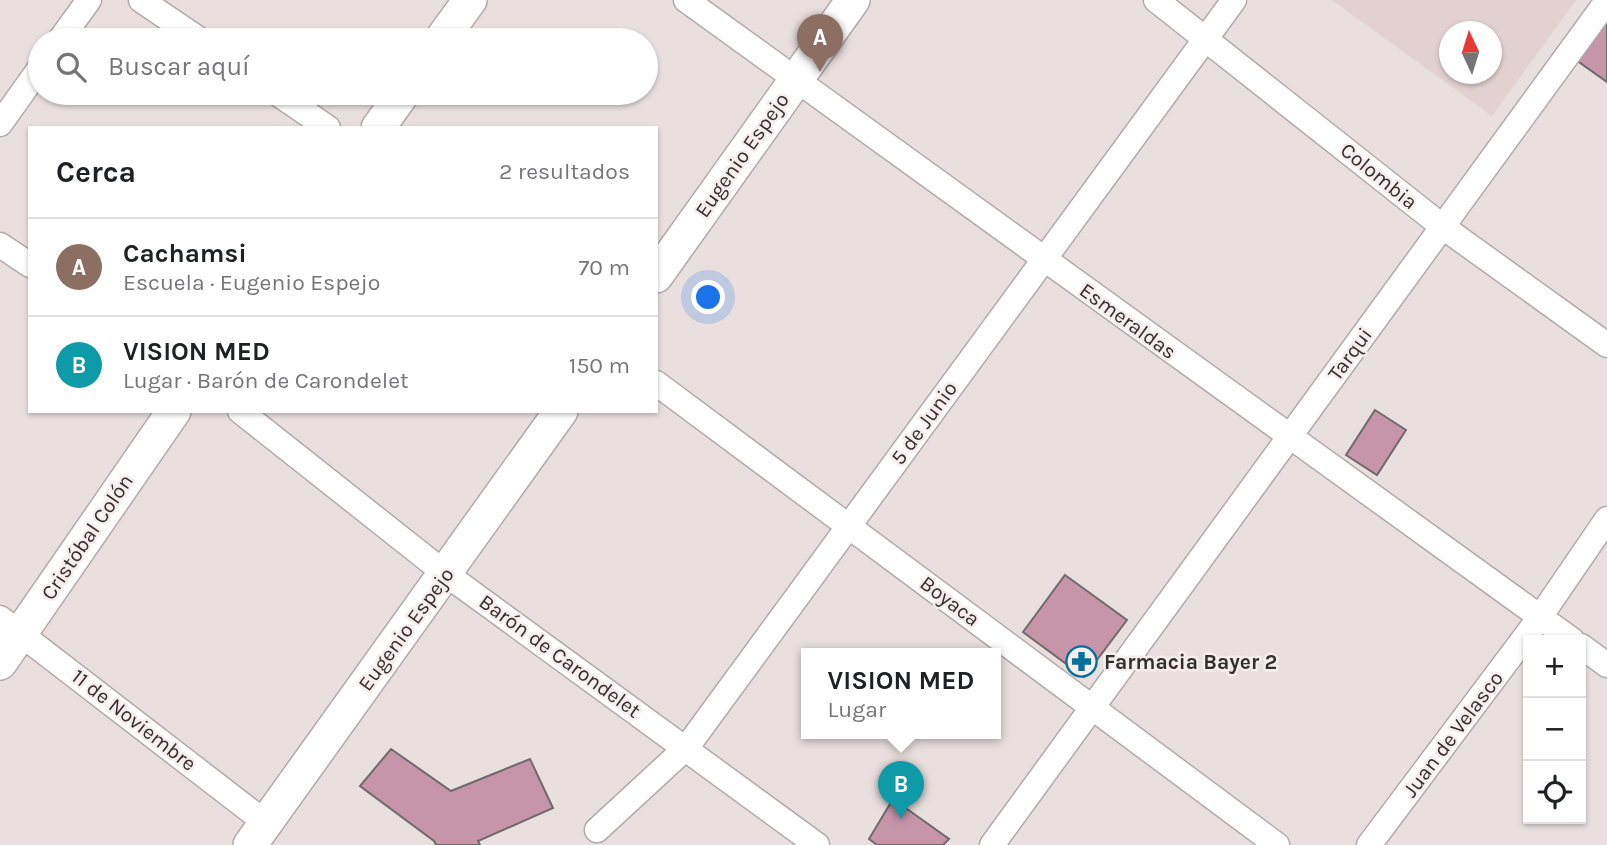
<!DOCTYPE html>
<html lang="es">
<head>
<meta charset="utf-8">
<style>
	:root { --surface:#fff; --page:#f2f2f2; --text:#202124; --muted:#757577; --line:#e0e0e0; --accent:#05709c }
	body { margin:0; font-family:Karla,sans-serif; background:var(--page); color:var(--text) }
	.controls { position:absolute; right:21px; bottom:21px; display:grid; overflow:hidden; border-radius:0px; box-shadow:0 2px 5px #0004 }
	.controls button { width:63px; height:63px; display:grid; place-items:center; padding:0; border:0; border-bottom:2px solid var(--line); background:var(--surface); color:var(--text); font:35px sans-serif }
	.compass { position:absolute; left:1439px; top:21px; width:63px; height:63px; border-radius:50%; background:var(--surface); box-shadow:0 2px 5px #0004; rotate:356deg }
	.you { position:absolute; left:709px; top:298px; width:24px; height:24px; margin:-18px; border:5px solid #fff; border-radius:50%; background:#1a73e8; box-shadow:0 0 0 10px #1a73e833 }
	.badge { display:grid; place-items:center; width:46px; height:46px; border-radius:50%; background:var(--accent); color:#fff; font-size:23px; font-weight:700 }
	.pin { position:absolute; translate:-50% -58px; filter:drop-shadow(0 2px 4px #0008) }
	.pin::after { content:''; position:absolute; top:37px; width:24px; height:21px; background:inherit; clip-path:polygon(0 0,100% 0,50% 100%) }
	.popup { position:absolute; left:801px; top:648px; width:200px; height:91px; box-sizing:border-box; display:grid; place-content:center; border-radius:0px; background:var(--surface); filter:drop-shadow(0 2px 5px #0005); font-size:23px; white-space:nowrap; color:var(--muted) }
	.popup b { font-size:26px; color:var(--text) }
	.popup::after { content:''; position:absolute; left:50%; top:100%; margin-left:-14px; border:14px solid transparent; border-top-color:var(--surface) }
	.list { margin:0; padding:0; list-style:none }
	h2 { display:flex; justify-content:space-between; align-items:center; height:91px; margin:0; padding:0 28px; font-size:30px }
	h2 small { font-size:23px; font-weight:400; color:var(--muted) }
	.list li { display:grid; grid-template-columns:46px 1fr auto; gap:21px; align-items:center; box-sizing:border-box; height:98px; padding:0 28px; border-top:2px solid var(--line) }
	.list b { display:block; font-size:26px; white-space:nowrap }
	.list p { margin:0; font-size:23px; white-space:nowrap; color:var(--muted) }
	.list em { font-size:23px; font-style:normal; color:var(--muted) }
	.icon { flex:none; width:38px; height:38px; fill:none; stroke:currentColor; stroke-width:2; stroke-linecap:round; stroke-linejoin:round }
	.map { position:relative; flex:none; width:1607px; height:845px; overflow:hidden }
	.search { position:absolute; background:var(--surface); box-shadow:0 2px 5px #0004; left:28px; top:28px; width:630px; height:77px; display:flex; align-items:center; gap:18px; box-sizing:border-box; padding:0 24px; border-radius:38px; color:var(--muted); font-size:26px }
	.panel { position:absolute; background:var(--surface); box-shadow:0 2px 5px #0004; left:28px; top:126px; width:630px; height:287px; border-radius:0px }
	.map>svg:first-child { display:block }
	.built { fill:#e2d1d0; fill-rule:evenodd }
	.building { fill:#c795aa; stroke:#716a6c; stroke-width:2 }
	.lines { fill:none; stroke-linecap:round; stroke-linejoin:round }
	.street-casing { stroke:#b2aaa9; stroke-width:27 }
	.secondary-casing { stroke:#b2aaa9; stroke-width:36 }
	.street { stroke:#fff; stroke-width:24 }
	.secondary { stroke:#fff; stroke-width:33 }
	.labels { text-anchor:middle; stroke-width:5; stroke-linejoin:round; paint-order:stroke }
	.street-label { font-size:21px; fill:#322f2e; stroke:#f6edec }
	.poi-label { font-size:21px; font-weight:bold; fill:#322f2e; stroke:#f6edec; text-anchor:start }
</style>
</head>
<body>
<div class="map">
<svg width="1607" height="845" viewBox="0 0 1607 845">
	<rect width="100%" height="100%" fill="#e9dfdf"/>
	<!-- built -->
	<path class="built" d="M 1332,0 L 1576,0 L 1492,116 ZM 1450,32 L 1492,32 L 1492,74 L 1450,74 Z"/>
	<!-- building -->
	<g class="building">
		<path d="M 1607,16 L 1607,82 L 1576,60 Z"/>
		<path d="M 1375,410 L 1406,430 L 1377,475 L 1346,455 Z"/>
		<path d="M 1065,575 L 1127,620 L 1084,677 L 1023,632 Z"/>
		<path d="M 391,749 L 451,791 L 530,759 L 553,808 L 478,841 L 480,845 L 436,845 L 434,841 L 360,786 Z"/>
		<path d="M 893,799 L 949,839 L 943,845 L 877,845 L 869,839 Z"/>
	</g>
	<g class="lines">
		<defs>
			<g id="street">
				<path d="M 141,0 L 200,40"/>
				<path d="M 686,0 L 1572,640"/>
				<path d="M 1156,0 L 1443,227 L 1607,345"/>
				<path d="M 60,40 L 89,0"/>
				<path d="M 277,93 L 328,128"/>
				<path d="M 0,124 L 40,68"/>
				<path d="M 0,245 L 30,265"/>
				<path d="M 656,383 L 1277,845"/>
				<path d="M 240,411 L 446,574 L 817,845"/>
				<path d="M 0,618 L 266,823"/>
				<path d="M 1581,646 L 1607,665"/>
				<path d="M 597,830 L 687,747 L 1234,0"/>
				<path d="M 992,845 L 1607,1"/>
				<path d="M 1369,845 L 1540,617 L 1607,519"/>
			</g>
			<g id="secondary">
				<path d="M 441,40 L 470,0"/>
				<path d="M 378,128 L 403,93"/>
				<path d="M 656,276 L 853,0"/>
				<path d="M 0,663 L 174,411"/>
				<path d="M 250,845 L 561,411"/>
			</g>
		</defs>
		<!-- street casing -->
		<use href="#street" class="street-casing"/>
		<!-- secondary casing -->
		<use href="#secondary" class="secondary-casing"/>
		<!-- street -->
		<use href="#street" class="street"/>
		<!-- secondary -->
		<use href="#secondary" class="secondary"/>
	</g>
	<!-- icons -->
	<defs>
		<symbol id="pharmacy-ring" viewBox="-11 -11 22 22"><circle r="9.5" fill="#f6edec" stroke="#05709c" stroke-width="1.5"/><path d="M-2-6h4v4h4v4h-4v4h-4v-4h-4v-4h4Z" fill="#05709c"/></symbol>
	</defs>
	<g fill-rule="evenodd">
		<use href="#pharmacy-ring" x="1064" y="644" width="35" height="35"/>
	</g>
	<g class="labels">
		<!-- street labels -->
		<g class="street-label">
			<text transform="translate(742 155) rotate(-55)" y="7">Eugenio Espejo</text>
			<text transform="translate(1379 176) rotate(39)" y="7">Colombia</text>
			<text transform="translate(1128 321) rotate(36)" y="7">Esmeraldas</text>
			<text transform="translate(1350 354) rotate(-54)" y="7">Tarqui</text>
			<text transform="translate(924 423) rotate(-54)" y="7">5 de Junio</text>
			<text transform="translate(87 537) rotate(-56)" y="7">Cristóbal Colón</text>
			<text transform="translate(950 601) rotate(37)" y="7">Boyaca</text>
			<text transform="translate(406 629) rotate(-54)" y="7">Eugenio Espejo</text>
			<text transform="translate(560 656) rotate(36)" y="7">Barón de Carondelet</text>
			<text transform="translate(134 720) rotate(38)" y="7">11 de Noviembre</text>
			<text transform="translate(1453 734) rotate(-53)" y="7">Juan de Velasco</text>
		</g>
		<!-- poi labels -->
		<g class="poi-label">
			<text x="1104" y="669">Farmacia Bayer 2</text>
		</g>
	</g>
</svg>
<div class="controls">
<button>+</button>
<button>−</button>
<button><svg class="icon" aria-label="locate" viewBox="0 0 24 24"><circle cx="12" cy="12" r="6"/><path d="M12 2v4M12 18v4M2 12h4M18 12h4"/></svg></button>
</div>
<svg class="compass" viewBox="-18 -18 36 36"><path d="M0-13l5 13h-10z" fill="#e53935"/><path d="M0 13l5-13h-10z" fill="#757577"/></svg>
<div class="you"></div>
<div class="pin badge" style="left:820px;top:72px;background:#8d6e63">A</div>
<div class="pin badge" style="left:901px;top:819px;background:#0f9aa8">B</div>
<div class="popup"><b>VISION MED</b>Lugar</div>
<div class="search"><svg class="icon" aria-label="search" viewBox="0 0 24 24"><circle cx="10" cy="10" r="6"/><path d="M15 15l6 6"/></svg>Buscar aquí</div>
<section class="panel">
<h2>Cerca<small>2 resultados</small></h2>
<ul class="list">
<li><span class="badge" style="background:#8d6e63">A</span><div><b>Cachamsi</b><p>Escuela · Eugenio Espejo</p></div><em>70 m</em></li>
<li><span class="badge" style="background:#0f9aa8">B</span><div><b>VISION MED</b><p>Lugar · Barón de Carondelet</p></div><em>150 m</em></li>
</ul>
</section>
</div>
</body>
</html>
